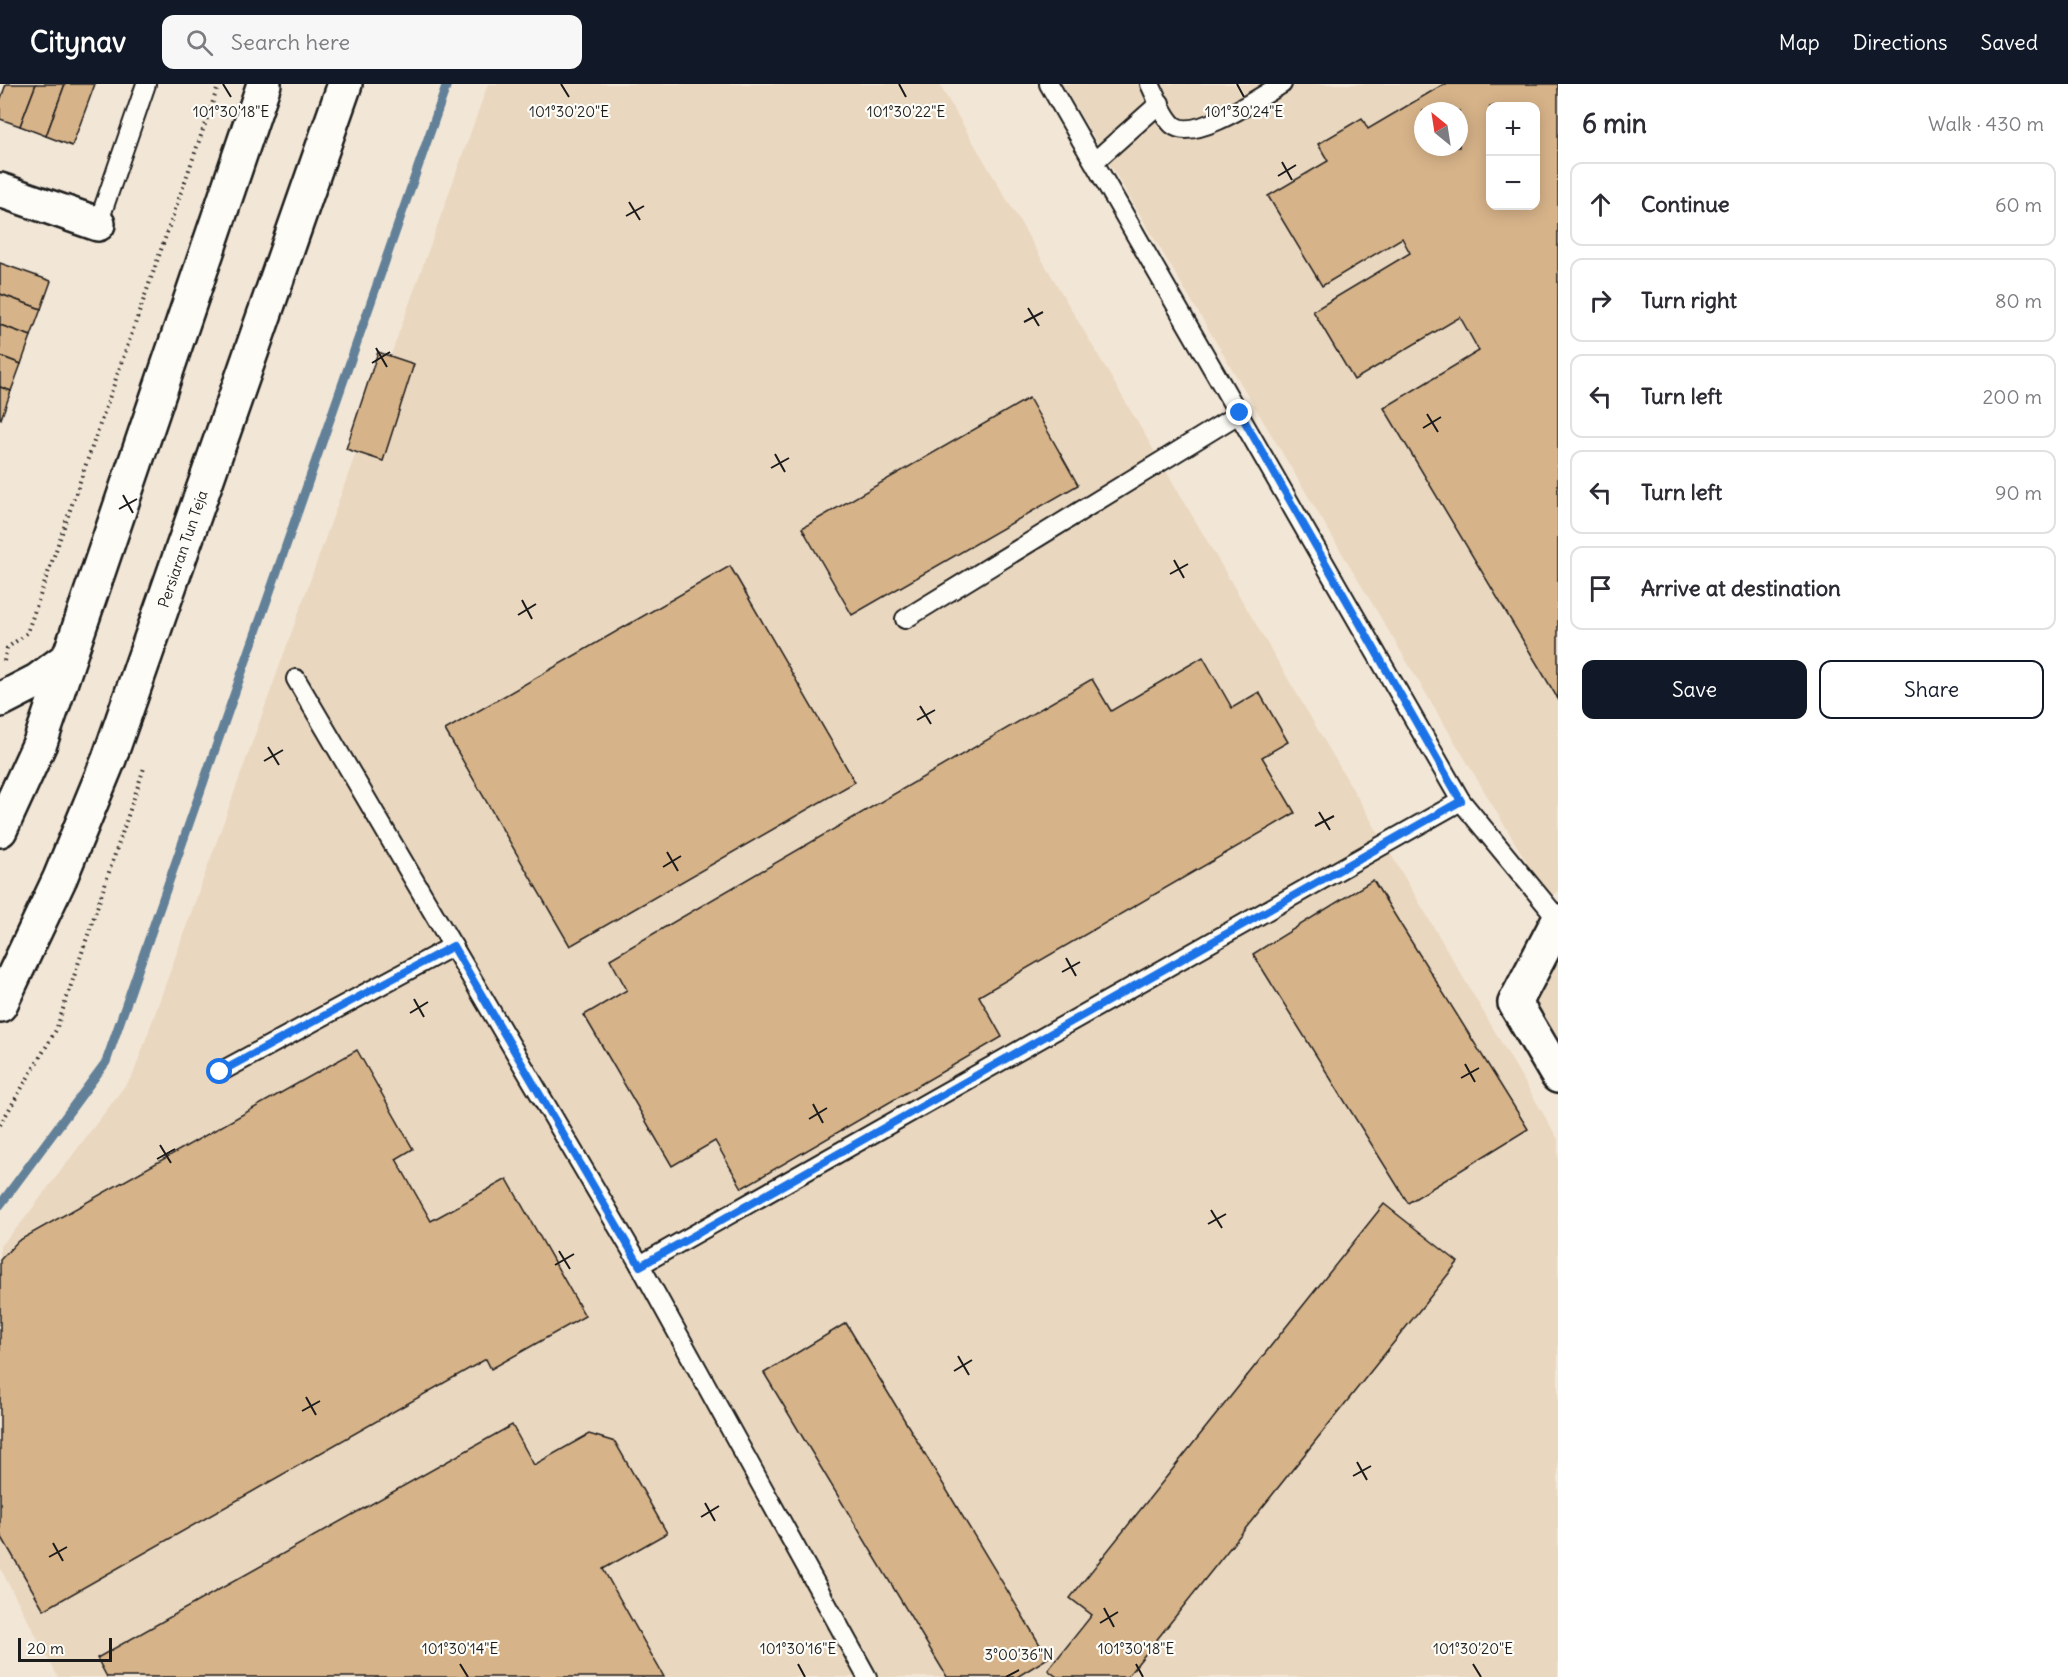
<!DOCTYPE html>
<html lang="en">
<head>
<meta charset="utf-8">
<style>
	:root { --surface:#fff; --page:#f7f7f7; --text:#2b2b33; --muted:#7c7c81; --line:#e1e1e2; --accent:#111827 }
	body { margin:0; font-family:Delius,sans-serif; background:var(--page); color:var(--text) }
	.controls { position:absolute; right:18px; top:18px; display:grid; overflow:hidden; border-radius:12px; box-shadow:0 3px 15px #0003 }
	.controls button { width:54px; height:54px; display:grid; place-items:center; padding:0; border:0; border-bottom:2px solid var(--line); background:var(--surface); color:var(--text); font:30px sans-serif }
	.compass { position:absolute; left:1414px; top:18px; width:54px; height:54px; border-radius:50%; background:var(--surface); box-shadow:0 3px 15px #0003; rotate:330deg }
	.scale { position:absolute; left:18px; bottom:15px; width:94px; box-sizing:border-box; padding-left:6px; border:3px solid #1c1c1c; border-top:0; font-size:16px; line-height:21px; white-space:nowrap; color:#1c1c1c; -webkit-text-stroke:4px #fdfcf7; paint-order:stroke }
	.stop { position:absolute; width:18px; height:18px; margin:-14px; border:4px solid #1a73e8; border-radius:50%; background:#fff }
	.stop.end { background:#1a73e8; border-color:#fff; box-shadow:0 2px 6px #0008 }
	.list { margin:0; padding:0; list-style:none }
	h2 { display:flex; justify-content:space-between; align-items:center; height:78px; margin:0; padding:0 24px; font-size:26px }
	h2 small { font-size:20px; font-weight:400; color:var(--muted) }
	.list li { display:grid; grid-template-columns:39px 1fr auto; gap:18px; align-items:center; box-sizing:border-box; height:84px; margin:0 12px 12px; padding:0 12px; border:2px solid var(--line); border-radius:12px }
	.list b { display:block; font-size:22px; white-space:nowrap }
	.list em { font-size:20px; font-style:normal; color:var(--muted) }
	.actions { display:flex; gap:12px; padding:18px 24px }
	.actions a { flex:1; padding:14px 0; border:2px solid var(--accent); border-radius:12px; text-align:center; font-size:21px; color:var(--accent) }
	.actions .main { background:var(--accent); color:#fff }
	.icon { flex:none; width:33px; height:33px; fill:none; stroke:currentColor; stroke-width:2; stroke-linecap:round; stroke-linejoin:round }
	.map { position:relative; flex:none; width:1558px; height:1593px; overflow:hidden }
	header { display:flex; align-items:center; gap:36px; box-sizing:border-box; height:84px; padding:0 30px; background:var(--accent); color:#fff }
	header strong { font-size:28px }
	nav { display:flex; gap:33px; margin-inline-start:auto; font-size:21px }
	.search { width:420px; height:54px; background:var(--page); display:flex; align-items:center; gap:15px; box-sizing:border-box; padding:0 21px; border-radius:12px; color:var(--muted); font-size:22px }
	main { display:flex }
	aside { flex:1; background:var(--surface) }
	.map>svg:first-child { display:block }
	.built { fill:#ead7bf; fill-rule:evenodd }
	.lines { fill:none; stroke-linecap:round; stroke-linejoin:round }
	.stream { stroke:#628199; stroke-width:9 }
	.building { fill:#d7b389; stroke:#1c1c1c; stroke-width:1.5; fill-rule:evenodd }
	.service-casing { stroke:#1c1c1c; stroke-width:22 }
	.minor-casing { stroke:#1c1c1c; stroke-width:38 }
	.primary-casing { stroke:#1c1c1c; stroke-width:38 }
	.path { stroke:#1c1c1c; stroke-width:4; stroke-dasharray:1.5 4.5; stroke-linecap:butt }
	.service { stroke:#fdfcf7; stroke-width:18 }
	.minor { stroke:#fdfcf7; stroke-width:33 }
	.primary { stroke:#fdfcf7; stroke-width:33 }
	.route { stroke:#1a73e8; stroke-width:8 }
	.ticks { fill:none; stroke:#1c1c1c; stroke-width:2 }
	.labels { text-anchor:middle; stroke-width:4.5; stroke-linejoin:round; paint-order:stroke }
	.street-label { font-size:15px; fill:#1c1c1c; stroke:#fdfcf7 }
	.ticks-label { font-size:15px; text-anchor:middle; fill:#1c1c1c; stroke:#fdfcf7; stroke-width:4.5; stroke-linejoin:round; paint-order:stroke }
</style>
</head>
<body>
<header>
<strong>Citynav</strong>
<div class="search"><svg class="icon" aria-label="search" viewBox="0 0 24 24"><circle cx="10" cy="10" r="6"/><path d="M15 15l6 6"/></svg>Search here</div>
<nav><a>Map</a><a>Directions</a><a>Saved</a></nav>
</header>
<main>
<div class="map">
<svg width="1558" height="1593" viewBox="0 0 1558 1593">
	<rect width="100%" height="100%" fill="#f2e6d6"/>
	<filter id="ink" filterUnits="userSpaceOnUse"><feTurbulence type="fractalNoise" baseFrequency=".0167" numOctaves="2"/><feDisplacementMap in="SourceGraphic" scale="12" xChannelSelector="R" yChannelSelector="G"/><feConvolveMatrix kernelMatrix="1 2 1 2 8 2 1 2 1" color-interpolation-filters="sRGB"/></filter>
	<g filter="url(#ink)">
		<!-- built -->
		<g class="built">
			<path d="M 488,0 L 939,0 L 1558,1055 L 1558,1593 L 58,1593 L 0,1484 L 0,1162 L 22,1138 L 133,991 Z"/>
			<path d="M 1062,0 L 1558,0 L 1558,808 L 1548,814 ZM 1490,22 L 1536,22 L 1536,122 L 1490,122 ZM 1423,27 L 1459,27 L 1459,63 L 1423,63 Z"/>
			<path d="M 1558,867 L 1558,969 L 1530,923 Z"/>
		</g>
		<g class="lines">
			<!-- stream -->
			<path class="stream" d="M 0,1121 L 106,978 L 447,0"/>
		</g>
		<!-- building -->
		<g class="building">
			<path d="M 6,0 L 36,0 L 20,42 L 0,35 L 0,17 Z"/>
			<path d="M 36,0 L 65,0 L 46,52 L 20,42 Z"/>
			<path d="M 65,0 L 95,0 L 72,62 L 46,52 Z"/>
			<path d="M 1444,0 L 1558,0 L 1558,615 L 1384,324 L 1479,267 L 1460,233 L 1354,296 L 1313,227 L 1410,169 L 1402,154 L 1322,202 L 1268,112 L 1328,77 L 1318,60 L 1362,34 L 1368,45 ZM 1490,22 L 1536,22 L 1536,122 L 1490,122 ZM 1423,27 L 1459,27 L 1459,63 L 1423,63 Z"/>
			<path d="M 0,179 L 51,197 L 41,225 L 0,210 Z"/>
			<path d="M 0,210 L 41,225 L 31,252 L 0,241 Z"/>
			<path d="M 0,241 L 31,252 L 21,280 L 0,272 Z"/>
			<path d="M 378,268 L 414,280 L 383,377 L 346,365 Z"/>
			<path d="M 0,272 L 21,280 L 11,307 L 0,303 Z"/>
			<path d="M 0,303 L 11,307 L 1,335 L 0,334 Z"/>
			<path d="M 1029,314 L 1078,401 L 852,531 L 802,444 Z"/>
			<path d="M 730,482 L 855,698 L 570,862 L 445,646 Z"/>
			<path d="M 1203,573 L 1232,624 L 1259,608 L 1288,658 L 1262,673 L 1295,729 L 979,912 L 1002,953 L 742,1104 L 715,1057 L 672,1082 L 584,931 L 627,906 L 610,875 L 1092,595 L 1111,627 Z"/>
			<path d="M 1373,796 L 1528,1045 L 1408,1119 L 1253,870 Z"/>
			<path d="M 357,966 L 413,1065 L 396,1075 L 431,1137 L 507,1095 L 585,1232 L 491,1285 L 486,1275 L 44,1526 L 0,1450 L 0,1176 L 18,1157 Z"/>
			<path d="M 1384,1120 L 1458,1178 L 1127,1593 L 1057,1593 L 1048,1586 L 1092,1531 L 1070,1514 Z"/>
			<path d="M 846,1239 L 1048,1574 L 1017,1593 L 947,1593 L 764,1289 Z"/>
			<path d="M 512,1341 L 534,1381 L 589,1350 L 615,1358 L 667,1449 L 603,1485 L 664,1593 L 107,1593 L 97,1574 Z"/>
		</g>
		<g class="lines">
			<defs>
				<g id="service">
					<path d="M 1049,0 L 1461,717 L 1558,835"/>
					<path d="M 1150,0 C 1156,12 1163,32 1173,41 C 1194,59 1261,12 1282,0"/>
					<path d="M 1095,77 L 1160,19"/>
					<path d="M 98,140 L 146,0"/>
					<path d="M 905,535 L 1240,329"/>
					<path d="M 296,595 L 640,1181 L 867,1593"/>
					<path d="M 220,988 L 453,862"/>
					<path d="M 640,1181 L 1461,717"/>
				</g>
				<g id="minor">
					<path d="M 0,106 L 98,140"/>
					<path d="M 0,616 L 37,597 L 68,574"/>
					<path d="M 1558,837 L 1515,919 L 1558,992"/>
				</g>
				<g id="primary">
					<path d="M 0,746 L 40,659 L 264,0"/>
					<path d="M 0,921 L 60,794 L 109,675 L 345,0"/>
				</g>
			</defs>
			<!-- service casing -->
			<use href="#service" class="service-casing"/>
			<!-- minor casing -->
			<use href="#minor" class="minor-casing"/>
			<!-- primary casing -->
			<use href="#primary" class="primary-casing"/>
			<!-- path -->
			<g class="path">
				<path d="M 4,577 L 7,564 L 27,549 L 219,0"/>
				<path d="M 0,1041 L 56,946 L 145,681"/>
			</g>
			<!-- service -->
			<use href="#service" class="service"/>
			<!-- minor -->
			<use href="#minor" class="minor"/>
			<!-- primary -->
			<use href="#primary" class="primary"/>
		</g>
	</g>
	<g class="lines" filter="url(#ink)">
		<!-- route -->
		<path class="route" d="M 220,988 L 453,862 L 640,1182 L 1461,717 L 1240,329"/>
	</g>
	<!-- ticks -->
	<path class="ticks" d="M 223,0 L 231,13M 561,0 L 569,13M 899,0 L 906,13M 1237,0 L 1244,13M 1282,78 L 1292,96M 1278,92 L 1296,81M 629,118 L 640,136M 626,132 L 644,122M 1028,224 L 1039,242M 1024,238 L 1043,228M 376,264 L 387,283M 372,279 L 390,268M 1427,330 L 1438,348M 1423,344 L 1441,333M 775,370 L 785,388M 771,384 L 789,374M 123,411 L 133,429M 119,425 L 137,415M 1174,476 L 1184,494M 1170,490 L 1188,480M 522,516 L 532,535M 518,531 L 536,520M 920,622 L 931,640M 917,636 L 935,626M 268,663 L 279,681M 264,677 L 283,666M 1319,728 L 1330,746M 1315,742 L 1334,732M 667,768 L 678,787M 663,783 L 681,772M 1066,874 L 1076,892M 1062,888 L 1080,878M 414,915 L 424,933M 410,929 L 428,918M 1465,980 L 1475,998M 1461,994 L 1479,984M 813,1020 L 823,1039M 809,1035 L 827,1024M 160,1061 L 171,1079M 157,1075 L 175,1065M 1211,1126 L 1222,1144M 1208,1140 L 1226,1130M 559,1167 L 570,1185M 555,1181 L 574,1170M 958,1272 L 969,1291M 954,1287 L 972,1276M 306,1313 L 316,1331M 302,1327 L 320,1317M 1357,1378 L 1367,1396M 1353,1392 L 1371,1382M 705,1419 L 715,1437M 701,1433 L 719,1422M 53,1459 L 63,1477M 49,1473 L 67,1463M 1104,1524 L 1114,1543M 1100,1539 L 1118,1528M 460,1580 L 468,1593M 798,1580 L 805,1593M 1136,1580 L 1143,1593M 1473,1580 L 1481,1593M 1006,1593 L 1019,1586"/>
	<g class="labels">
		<!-- street labels -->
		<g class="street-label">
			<text transform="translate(183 465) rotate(-71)" y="5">Persiaran Tun Teja</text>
		</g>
	</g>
	<g class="ticks-label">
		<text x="231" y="33">101°30'18"E</text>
		<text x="569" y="33">101°30'20"E</text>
		<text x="906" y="33">101°30'22"E</text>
		<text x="1244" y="33">101°30'24"E</text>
		<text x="460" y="1570">101°30'14"E</text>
		<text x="798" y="1570">101°30'16"E</text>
		<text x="1136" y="1570">101°30'18"E</text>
		<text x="1473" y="1570">101°30'20"E</text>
		<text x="1019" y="1576">3°00'36"N</text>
	</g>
</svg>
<div class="controls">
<button>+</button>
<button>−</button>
</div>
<svg class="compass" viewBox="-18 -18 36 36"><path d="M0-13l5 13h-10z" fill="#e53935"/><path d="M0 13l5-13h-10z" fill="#7c7c81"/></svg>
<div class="scale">20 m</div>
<div class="stop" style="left:220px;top:988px"></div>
<div class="stop end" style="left:1240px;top:329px"></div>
</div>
<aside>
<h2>6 min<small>Walk · 430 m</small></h2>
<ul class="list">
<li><svg class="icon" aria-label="ahead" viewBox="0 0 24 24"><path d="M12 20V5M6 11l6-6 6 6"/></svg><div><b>Continue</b></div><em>60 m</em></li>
<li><svg class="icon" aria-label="right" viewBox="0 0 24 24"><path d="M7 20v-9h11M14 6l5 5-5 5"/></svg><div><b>Turn right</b></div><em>80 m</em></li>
<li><svg class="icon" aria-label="left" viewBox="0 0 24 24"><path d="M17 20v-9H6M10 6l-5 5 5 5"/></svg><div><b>Turn left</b></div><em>200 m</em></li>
<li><svg class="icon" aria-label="left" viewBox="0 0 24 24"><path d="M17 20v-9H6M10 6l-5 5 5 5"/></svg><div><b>Turn left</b></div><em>90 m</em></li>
<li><svg class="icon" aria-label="arrive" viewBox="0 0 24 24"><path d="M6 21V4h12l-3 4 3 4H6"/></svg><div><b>Arrive at destination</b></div></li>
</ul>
<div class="actions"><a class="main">Save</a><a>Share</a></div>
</aside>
</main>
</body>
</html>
